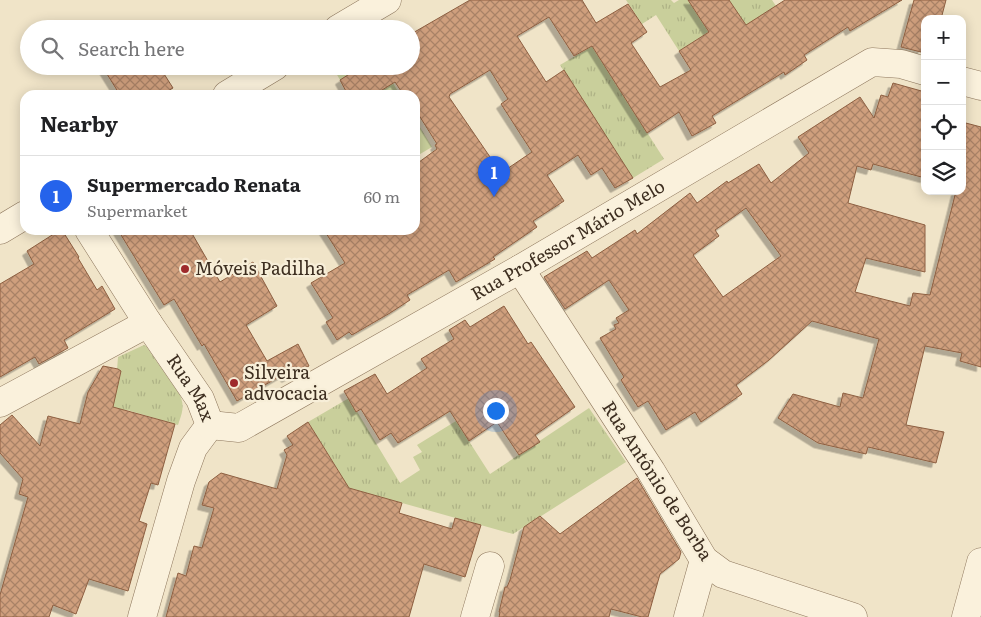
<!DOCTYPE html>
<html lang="en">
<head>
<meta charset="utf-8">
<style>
	:root { --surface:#fff; --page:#f2f2f2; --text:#202124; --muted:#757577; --line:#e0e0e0; --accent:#2563eb }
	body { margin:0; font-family:Literata,serif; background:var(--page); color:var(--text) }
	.controls { position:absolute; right:15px; top:15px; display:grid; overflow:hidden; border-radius:10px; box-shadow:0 2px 12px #0003 }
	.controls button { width:45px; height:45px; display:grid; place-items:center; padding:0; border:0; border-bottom:1px solid var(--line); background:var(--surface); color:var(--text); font:25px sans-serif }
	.you { position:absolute; left:495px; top:410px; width:18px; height:18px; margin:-12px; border:4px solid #fff; border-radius:50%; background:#1a73e8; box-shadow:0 0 0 8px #1a73e833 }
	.badge { display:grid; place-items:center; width:32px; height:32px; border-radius:50%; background:var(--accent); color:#fff; font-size:16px; font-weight:700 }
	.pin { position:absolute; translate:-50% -41px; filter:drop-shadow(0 1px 2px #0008) }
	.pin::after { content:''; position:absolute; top:26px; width:18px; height:15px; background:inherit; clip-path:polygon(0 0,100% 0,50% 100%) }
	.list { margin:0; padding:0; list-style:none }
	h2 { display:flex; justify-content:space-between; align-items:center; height:65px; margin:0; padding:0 20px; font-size:21px }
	h2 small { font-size:16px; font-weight:400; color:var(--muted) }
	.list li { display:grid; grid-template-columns:32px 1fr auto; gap:15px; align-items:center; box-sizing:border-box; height:80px; padding:0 20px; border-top:1px solid var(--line) }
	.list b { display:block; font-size:19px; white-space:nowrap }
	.list p { margin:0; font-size:16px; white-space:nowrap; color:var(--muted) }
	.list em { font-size:16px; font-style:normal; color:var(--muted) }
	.icon { flex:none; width:28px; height:28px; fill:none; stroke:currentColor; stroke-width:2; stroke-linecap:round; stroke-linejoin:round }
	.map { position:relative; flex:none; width:981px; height:617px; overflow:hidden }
	.search { position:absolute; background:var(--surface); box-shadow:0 2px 12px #0003; left:20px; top:20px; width:400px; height:55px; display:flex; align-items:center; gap:12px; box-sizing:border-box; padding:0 18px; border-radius:28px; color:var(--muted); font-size:19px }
	.panel { position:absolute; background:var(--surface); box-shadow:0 2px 12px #0003; left:20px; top:90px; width:400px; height:145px; border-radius:15px }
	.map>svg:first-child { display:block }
	.grass { fill:url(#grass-tufts) }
	.building { fill:url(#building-cross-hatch); stroke:#8d5f41; fill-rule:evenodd; filter:url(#shadow) }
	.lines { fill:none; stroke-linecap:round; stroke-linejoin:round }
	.minor-casing { stroke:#8d765c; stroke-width:29 }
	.minor { stroke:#faf1dc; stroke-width:28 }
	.poi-dot { fill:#9e2a2b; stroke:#f7eed8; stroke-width:2 }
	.labels { text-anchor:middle; stroke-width:4.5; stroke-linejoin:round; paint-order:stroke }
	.street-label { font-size:18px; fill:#3d2e20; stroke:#f7eed8 }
	.poi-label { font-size:18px; fill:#3d2e20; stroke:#f7eed8; text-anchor:start }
</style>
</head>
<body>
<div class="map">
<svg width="981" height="617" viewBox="0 0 981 617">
	<defs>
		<pattern id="grass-tufts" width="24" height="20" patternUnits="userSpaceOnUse" patternTransform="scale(1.25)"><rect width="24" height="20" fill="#c9cf9b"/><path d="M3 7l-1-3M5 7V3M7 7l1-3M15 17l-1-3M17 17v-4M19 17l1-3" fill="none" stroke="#aeb285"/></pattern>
		<pattern id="building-cross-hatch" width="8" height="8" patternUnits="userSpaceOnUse" patternTransform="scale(1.25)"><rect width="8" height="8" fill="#cf9f7d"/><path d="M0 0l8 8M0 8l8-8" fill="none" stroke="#a98266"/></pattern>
		<filter id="shadow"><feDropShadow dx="-4.5" dy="4.5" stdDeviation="0" flood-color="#0004"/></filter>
	</defs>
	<rect width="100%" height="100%" fill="#f0e4c8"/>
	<!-- grass -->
	<g class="grass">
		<path d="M 626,0 L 671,0 L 674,3 L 679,0 L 688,0 L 709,32 L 679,51 L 656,15 L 642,24 Z"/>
		<path d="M 729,0 L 772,0 L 776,6 L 746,26 Z"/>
		<path d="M 592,46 L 664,159 L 633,178 L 560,65 Z"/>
		<path d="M 332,66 L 383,66 L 400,95 L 374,95 L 359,68 L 340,80 Z"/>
		<path d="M 415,119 L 432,147 L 415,157 Z"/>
		<path d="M 144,345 L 146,346 L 180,395 C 185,407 182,413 178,425 L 127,410 L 117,442 L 107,425 L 121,372 L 117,370 L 118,357 Z"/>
		<path d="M 349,398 L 400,483 L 420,470 L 413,457 L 422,452 L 417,445 L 456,421 L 490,474 L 589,408 L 626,462 L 513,534 L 327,482 L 340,473 L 308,422 Z"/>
	</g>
	<!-- building -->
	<g class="building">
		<path d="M 470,0 L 582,0 L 596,23 L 628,4 L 647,32 L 631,43 L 660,87 L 691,70 L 679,51 L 709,32 L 688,0 L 729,0 L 746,25 L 785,0 L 902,0 L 850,31 L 848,27 L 804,55 L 807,60 L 785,75 L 784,72 L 712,116 L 716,123 L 692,136 L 679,112 L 647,133 L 592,46 L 574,56 L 549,17 L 517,36 L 546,82 L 564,70 L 633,178 L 615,188 L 602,168 L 591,175 L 578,155 L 547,175 L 564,201 L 533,221 L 537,227 L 493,257 L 495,259 L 456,282 L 449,270 L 407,295 L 410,300 L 390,313 L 352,335 L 349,332 L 337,340 L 326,322 L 333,318 L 311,283 L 345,263 L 324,230 L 415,230 L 415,165 L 437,149 L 435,145 L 437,144 L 415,109 L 415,95 L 407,95 L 405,93 L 403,94 L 395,82 L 374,95 L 348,95 L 340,80 L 362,66 L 411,66 L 411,34 ZM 490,70 L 508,99 L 501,104 L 532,152 L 501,173 L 449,97 L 450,94 Z"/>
		<path d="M 914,0 L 946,0 L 941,19 L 925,19 L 925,41 L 921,52 L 901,47 Z"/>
		<path d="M 102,66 L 159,66 L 173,88 L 161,95 L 120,95 Z"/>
		<path d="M 893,83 L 925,92 L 925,178 L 873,164 L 871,170 L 857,166 L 848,203 L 925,225 L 925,272 L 866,258 L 855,292 L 910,306 L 913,293 L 930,295 L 956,191 L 962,191 L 962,122 L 981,127 L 981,367 L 960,361 L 962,353 L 925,346 L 906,425 L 944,432 L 936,463 L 868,447 L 866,454 L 818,443 L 778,418 L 793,394 L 840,407 L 843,393 L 863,398 L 879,339 L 812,321 L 769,360 L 736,385 L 742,394 L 701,422 L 695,412 L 666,430 L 648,401 L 638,407 L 621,380 L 624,377 L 600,338 L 616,329 L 614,325 L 619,323 L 616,318 L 629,310 L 609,280 L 565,309 L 544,277 L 587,251 L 592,258 L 635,230 L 637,234 L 690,193 L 697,203 L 727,181 L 728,183 L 759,164 L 771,183 L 809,153 L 798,137 L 860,97 L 874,118 L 881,95 L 888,97 ZM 746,208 L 781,256 L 723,297 L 693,255 L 719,236 L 715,230 Z"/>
		<path d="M 60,230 L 62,230 L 79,257 L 78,258 L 97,290 L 102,286 L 115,309 L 64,340 L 68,348 L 39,364 L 35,357 L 0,377 L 0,284 L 34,264 L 27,251 Z"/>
		<path d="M 118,230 L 190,230 L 220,282 L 253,262 L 277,306 L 246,325 L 267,361 L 298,344 L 309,366 L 286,378 L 284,374 L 237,401 L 204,344 L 202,346 L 174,299 L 164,305 Z"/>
		<path d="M 504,306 L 528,344 L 531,342 L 575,407 L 535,435 L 540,442 L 519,455 L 497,422 L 469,441 L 450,411 L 398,443 L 391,433 L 380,440 L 361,409 L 356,412 L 344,391 L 375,374 L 387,394 L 427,368 L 421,359 L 454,339 L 449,330 L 465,320 L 470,327 Z"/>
		<path d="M 103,366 L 118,369 L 121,371 L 113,407 L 175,424 L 158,485 L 151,483 L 139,521 L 147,524 L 128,591 L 89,579 L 76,614 L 53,605 L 49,617 L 0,617 L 0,595 L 28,497 L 19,494 L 23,479 L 0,453 L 0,425 L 12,415 L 40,446 L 48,416 L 80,424 L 88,392 Z"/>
		<path d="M 308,422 L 349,488 L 402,503 L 399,513 L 452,529 L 455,518 L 481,525 L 465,577 L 424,564 L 409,617 L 166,617 L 178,573 L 186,576 L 194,546 L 202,548 L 214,508 L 202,505 L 209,482 L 221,473 L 277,489 L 287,455 L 284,450 L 293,445 L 287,436 Z"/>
		<path d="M 637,478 L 681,552 L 679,559 L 660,574 L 648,617 L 642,617 L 611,609 L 609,617 L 499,617 L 500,612 L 499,612 L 505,587 L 507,587 L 510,580 L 524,527 L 540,516 L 560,534 Z"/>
	</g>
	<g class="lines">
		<defs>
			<g id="minor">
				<path d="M 338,29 L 387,0"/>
				<path d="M 962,81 L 981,86"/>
				<path d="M 227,95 L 275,66"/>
				<path d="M 0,230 L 25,215"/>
				<path id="s1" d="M 89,230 L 148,323 L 200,399 L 210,425 L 193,448 L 181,481 L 142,617"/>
				<path d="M 520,269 L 651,471 L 704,560 L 723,574 L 853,617"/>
				<path d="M 0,403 L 148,323"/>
				<path id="s2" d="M 210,425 L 239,428 L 520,269 L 872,62 L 901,64 L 925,71"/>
				<path d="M 475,617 L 490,566"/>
				<path d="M 688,617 L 704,560"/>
				<path d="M 966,617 L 981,562"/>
			</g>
		</defs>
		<!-- minor casing -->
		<use href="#minor" class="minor-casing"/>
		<!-- minor -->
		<use href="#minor" class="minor"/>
	</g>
	<!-- markers -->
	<g class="poi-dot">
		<circle cx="185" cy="269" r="5"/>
		<circle cx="234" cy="383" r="5"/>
	</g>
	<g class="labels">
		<!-- street labels -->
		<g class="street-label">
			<text dy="6" stroke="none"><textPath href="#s2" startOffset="408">Rua Professor Mário Melo</textPath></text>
			<text dy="6" stroke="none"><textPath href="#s1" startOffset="188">Rua Max</textPath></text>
			<text transform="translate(657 481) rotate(57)" y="6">Rua Antônio de Borba</text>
		</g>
		<!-- poi labels -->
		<g class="poi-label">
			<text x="195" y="275">Móveis Padilha</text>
			<text x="244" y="379">Silveira<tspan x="244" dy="21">advocacia</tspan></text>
		</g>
	</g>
</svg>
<div class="controls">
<button>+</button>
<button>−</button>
<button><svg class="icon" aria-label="locate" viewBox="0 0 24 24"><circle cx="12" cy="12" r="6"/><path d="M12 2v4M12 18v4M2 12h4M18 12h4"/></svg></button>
<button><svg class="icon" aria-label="layers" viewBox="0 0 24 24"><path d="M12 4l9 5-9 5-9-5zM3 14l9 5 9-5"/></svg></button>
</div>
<div class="you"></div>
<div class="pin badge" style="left:494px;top:197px">1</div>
<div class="search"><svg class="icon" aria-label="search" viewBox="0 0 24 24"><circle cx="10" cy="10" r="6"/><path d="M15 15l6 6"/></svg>Search here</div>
<section class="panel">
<h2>Nearby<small></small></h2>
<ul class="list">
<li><span class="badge">1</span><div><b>Supermercado Renata</b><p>Supermarket</p></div><em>60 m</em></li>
</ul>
</section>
</div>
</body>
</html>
